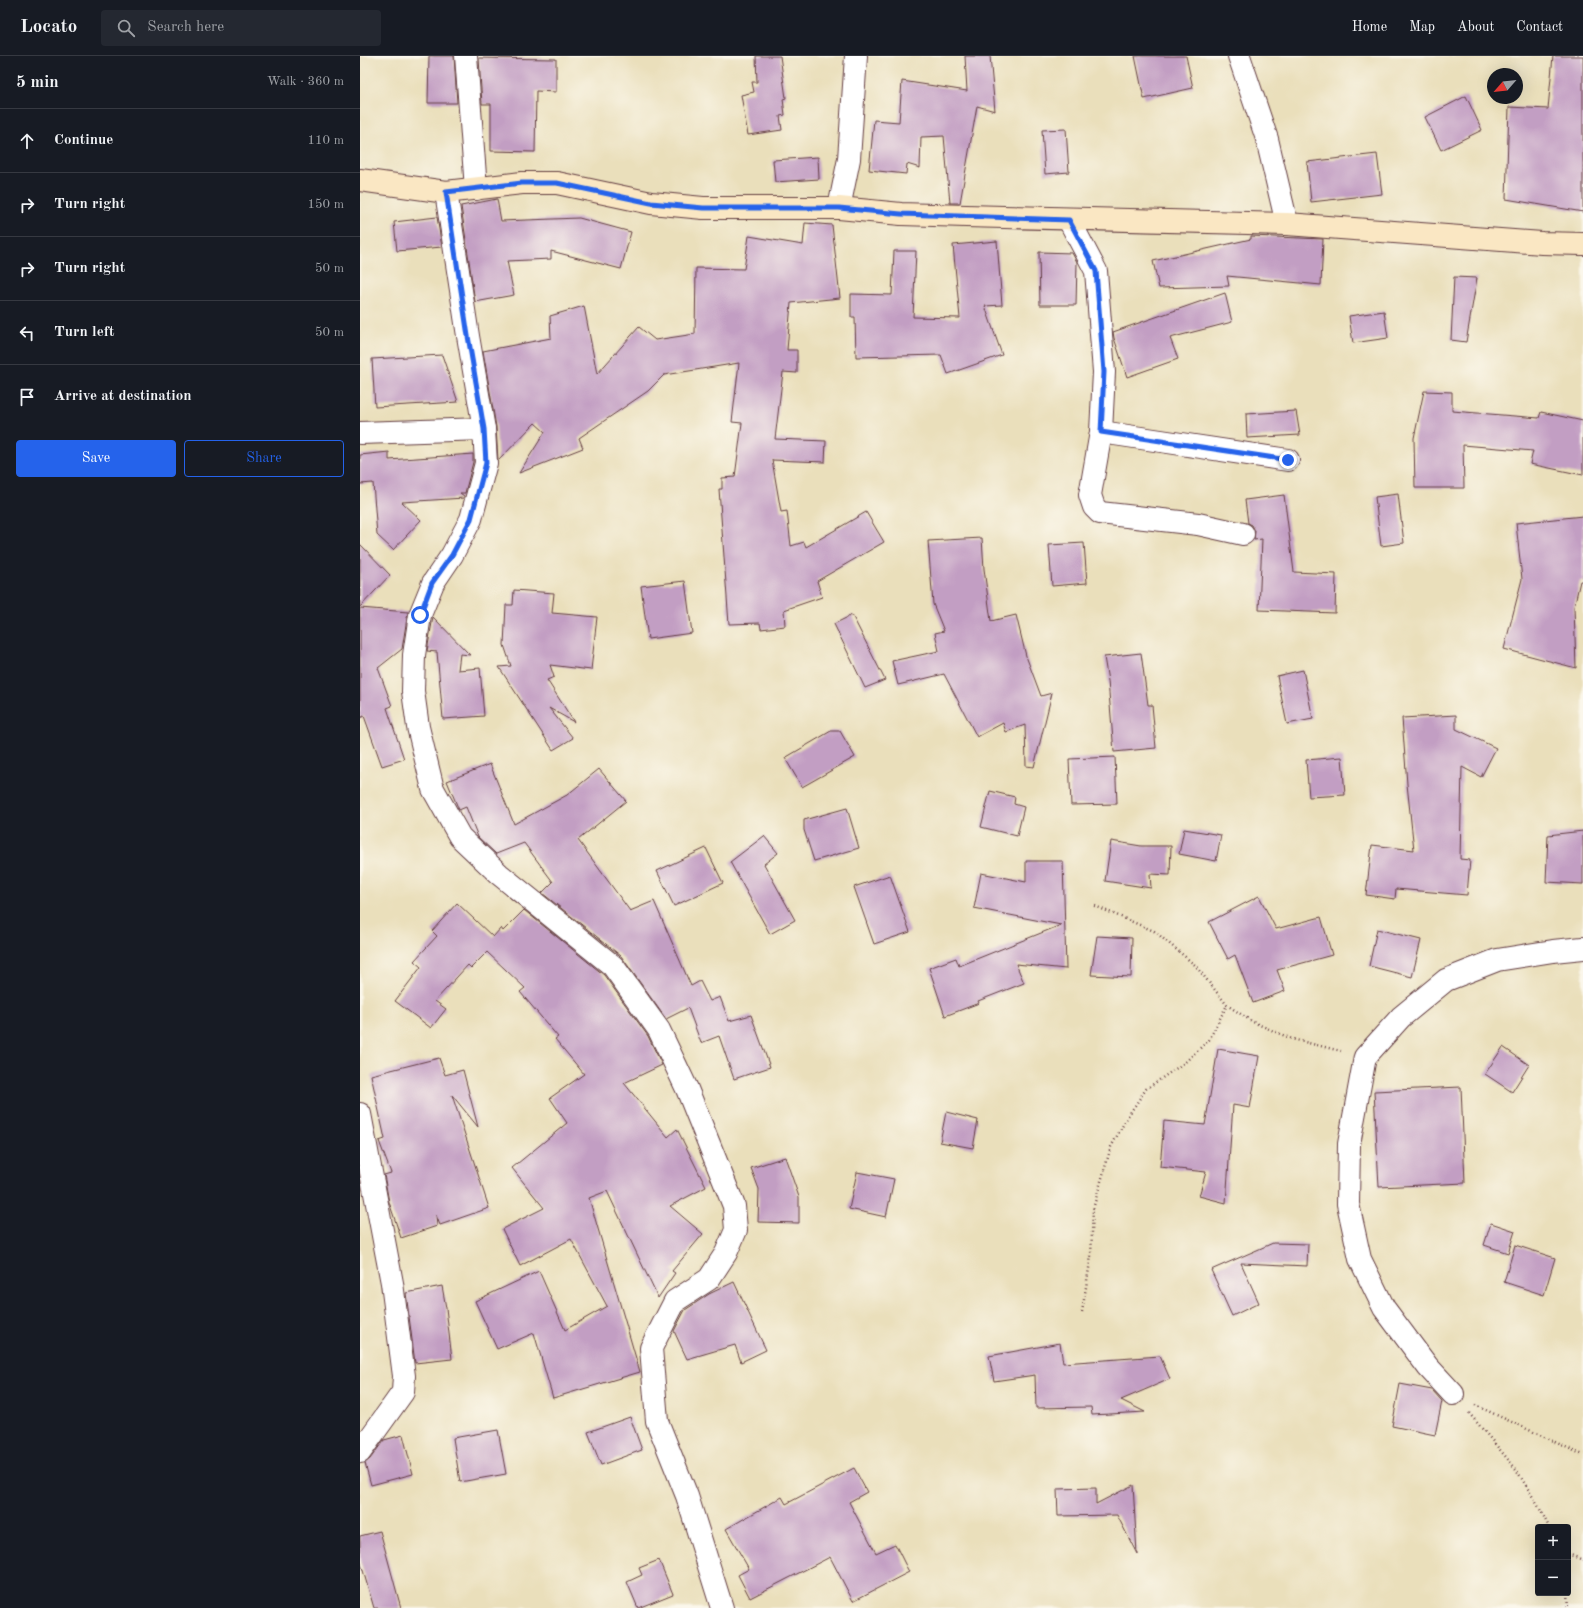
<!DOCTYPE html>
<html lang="en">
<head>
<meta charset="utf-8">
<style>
	:root { --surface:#171b24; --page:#242831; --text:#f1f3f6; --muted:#9ea1a6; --line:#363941; --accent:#2563eb }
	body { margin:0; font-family:"Old Standard TT",serif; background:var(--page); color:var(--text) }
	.controls { position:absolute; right:12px; bottom:12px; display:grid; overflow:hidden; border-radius:4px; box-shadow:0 4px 16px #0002 }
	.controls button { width:36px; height:36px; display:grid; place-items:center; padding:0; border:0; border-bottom:1px solid var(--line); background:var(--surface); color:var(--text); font:20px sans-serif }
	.compass { position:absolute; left:1127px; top:12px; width:36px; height:36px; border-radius:50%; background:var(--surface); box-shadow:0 4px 16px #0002; rotate:242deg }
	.stop { position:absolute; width:12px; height:12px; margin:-9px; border:3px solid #2563eb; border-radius:50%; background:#fff }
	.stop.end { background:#2563eb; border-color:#fff; box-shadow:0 1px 4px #0008 }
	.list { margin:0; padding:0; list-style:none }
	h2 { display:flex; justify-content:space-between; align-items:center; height:52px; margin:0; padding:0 16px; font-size:17px }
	h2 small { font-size:13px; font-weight:400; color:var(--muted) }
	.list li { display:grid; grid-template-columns:26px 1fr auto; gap:12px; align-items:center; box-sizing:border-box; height:64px; padding:0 16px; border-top:1px solid var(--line) }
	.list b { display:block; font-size:15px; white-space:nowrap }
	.list em { font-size:13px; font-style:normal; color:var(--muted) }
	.actions { display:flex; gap:8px; padding:12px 16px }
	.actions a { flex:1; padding:9px 0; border:1px solid var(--accent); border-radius:4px; text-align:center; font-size:14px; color:var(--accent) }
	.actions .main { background:var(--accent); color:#fff }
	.icon { flex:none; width:22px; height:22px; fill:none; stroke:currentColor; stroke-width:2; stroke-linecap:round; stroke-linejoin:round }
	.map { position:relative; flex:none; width:1223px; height:1552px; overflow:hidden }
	header { display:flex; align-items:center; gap:24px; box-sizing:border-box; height:56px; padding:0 20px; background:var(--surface); border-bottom:1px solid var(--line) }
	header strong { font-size:19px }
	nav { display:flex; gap:22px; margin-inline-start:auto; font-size:14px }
	.search { width:280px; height:36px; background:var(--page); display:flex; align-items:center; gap:10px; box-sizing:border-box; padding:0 14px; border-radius:4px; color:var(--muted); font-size:15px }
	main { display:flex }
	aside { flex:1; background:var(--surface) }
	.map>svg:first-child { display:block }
	.building { fill:#c29ec3 }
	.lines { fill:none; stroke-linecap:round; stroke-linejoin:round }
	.minor-casing { stroke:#623c41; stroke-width:24 }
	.secondary-casing { stroke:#623c41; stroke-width:24 }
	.path { stroke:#623c41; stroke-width:2.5; stroke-dasharray:1 3; stroke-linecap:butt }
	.minor { stroke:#fff; stroke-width:22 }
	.secondary { stroke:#fae7c3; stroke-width:22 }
	.route { stroke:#2563eb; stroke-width:5 }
</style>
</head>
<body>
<header>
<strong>Locato</strong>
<div class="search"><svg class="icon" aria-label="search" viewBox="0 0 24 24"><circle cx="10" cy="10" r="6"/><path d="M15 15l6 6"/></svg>Search here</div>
<nav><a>Home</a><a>Map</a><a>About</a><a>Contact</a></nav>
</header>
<main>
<aside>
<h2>5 min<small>Walk · 360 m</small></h2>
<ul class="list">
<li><svg class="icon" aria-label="ahead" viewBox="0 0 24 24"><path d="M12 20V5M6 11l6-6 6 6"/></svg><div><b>Continue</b></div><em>110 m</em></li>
<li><svg class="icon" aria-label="right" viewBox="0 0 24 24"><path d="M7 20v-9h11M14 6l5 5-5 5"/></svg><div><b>Turn right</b></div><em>150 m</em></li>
<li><svg class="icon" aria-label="right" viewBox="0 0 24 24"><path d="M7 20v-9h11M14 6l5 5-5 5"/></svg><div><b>Turn right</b></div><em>50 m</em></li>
<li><svg class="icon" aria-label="left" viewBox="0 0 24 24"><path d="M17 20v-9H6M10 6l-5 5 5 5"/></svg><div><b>Turn left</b></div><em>50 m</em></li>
<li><svg class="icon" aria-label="arrive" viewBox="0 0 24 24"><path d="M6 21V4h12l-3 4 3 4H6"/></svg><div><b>Arrive at destination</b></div></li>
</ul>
<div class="actions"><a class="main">Save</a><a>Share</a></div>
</aside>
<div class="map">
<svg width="1223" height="1552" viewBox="0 0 1223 1552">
	<rect width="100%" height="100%" fill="#fbf7ec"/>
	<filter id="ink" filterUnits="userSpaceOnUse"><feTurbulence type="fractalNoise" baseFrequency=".025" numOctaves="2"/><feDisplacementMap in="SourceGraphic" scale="8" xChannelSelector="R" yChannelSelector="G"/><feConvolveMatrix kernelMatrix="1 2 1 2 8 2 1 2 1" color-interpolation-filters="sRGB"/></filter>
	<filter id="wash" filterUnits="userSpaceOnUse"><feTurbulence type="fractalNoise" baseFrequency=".012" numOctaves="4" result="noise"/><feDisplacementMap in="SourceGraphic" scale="16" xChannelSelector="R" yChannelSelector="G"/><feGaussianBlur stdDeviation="0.9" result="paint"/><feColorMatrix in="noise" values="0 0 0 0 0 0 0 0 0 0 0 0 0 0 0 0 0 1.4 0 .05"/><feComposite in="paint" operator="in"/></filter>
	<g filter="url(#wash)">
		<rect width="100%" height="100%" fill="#eadfbb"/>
		<g id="blocks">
			<!-- building -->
			<g class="building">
				<path d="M 69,0 L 94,0 L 97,47 L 68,47 Z"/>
				<path d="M 396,0 L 420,0 L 426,42 L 423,43 L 425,59 L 420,60 L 422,74 L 388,79 L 381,39 L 394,36 L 392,26 L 397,26 Z"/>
				<path d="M 605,0 L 630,0 L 635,55 L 617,50 L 600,147 L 590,147 L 584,80 L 561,81 L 560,112 L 547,108 L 546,118 L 509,114 L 514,64 L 539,66 L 542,25 L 607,35 Z"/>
				<path d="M 775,0 L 826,0 L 833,32 L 784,43 Z"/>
				<path d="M 1193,0 L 1223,0 L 1223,156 L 1146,143 L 1149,51 L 1188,53 Z"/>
				<path d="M 119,2 L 196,3 L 196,36 L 176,35 L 175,96 L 131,95 L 131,48 L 122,48 Z"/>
				<path d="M 1106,40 L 1122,74 L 1081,94 L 1065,61 Z"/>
				<path d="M 706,73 L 709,116 L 685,118 L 682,74 Z"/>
				<path d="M 1017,98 L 1022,138 L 951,146 L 947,106 Z"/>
				<path d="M 458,101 L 459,123 L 415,126 L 413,104 Z"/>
				<path d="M 137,143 L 141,165 L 219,162 L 271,176 L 261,213 L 191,195 L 191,203 L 147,205 L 154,239 L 115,246 L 101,150 Z"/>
				<path d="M 77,161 L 82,191 L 37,195 L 34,166 Z"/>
				<path d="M 445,167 L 472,169 L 480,242 L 431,247 L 427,294 L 437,294 L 437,317 L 423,316 L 415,383 L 466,385 L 465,406 L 412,404 L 421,456 L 427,455 L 431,490 L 444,486 L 446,491 L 506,456 L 524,486 L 457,525 L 462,541 L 424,554 L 425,570 L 401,573 L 400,567 L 369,568 L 359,433 L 362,433 L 362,422 L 375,421 L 382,367 L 372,366 L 379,307 L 304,319 L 288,335 L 219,382 L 223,392 L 159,417 L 185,376 L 175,367 L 138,405 L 136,371 L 123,295 L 191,282 L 190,260 L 224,250 L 237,318 L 279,271 L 295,284 L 335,278 L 336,212 L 384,213 L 389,180 L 443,189 Z"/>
				<path d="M 891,180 L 963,183 L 961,229 L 867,220 L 869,230 L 799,232 L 793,205 L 891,183 Z"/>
				<path d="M 637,185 L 642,249 L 625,250 L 642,299 L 588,318 L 581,299 L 496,301 L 495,261 L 491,261 L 491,238 L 532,239 L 534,195 L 556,195 L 553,261 L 600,262 L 593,189 Z"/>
				<path d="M 679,196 L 712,197 L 717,206 L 716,249 L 680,249 Z"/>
				<path d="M 1094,221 L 1117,222 L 1106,286 L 1091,284 Z"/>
				<path d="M 865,237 L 872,266 L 810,282 L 818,303 L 767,321 L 754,282 L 753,276 Z"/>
				<path d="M 1024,255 L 1028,282 L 993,287 L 989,260 Z"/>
				<path d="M 82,299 L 98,346 L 15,351 L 12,303 Z"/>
				<path d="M 1064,335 L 1092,336 L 1092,355 L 1179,362 L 1181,356 L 1223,365 L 1223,419 L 1170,408 L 1173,395 L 1103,389 L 1104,432 L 1055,432 L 1054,382 Z"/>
				<path d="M 936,355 L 940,379 L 887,382 L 886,358 Z"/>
				<path d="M 29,396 L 29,404 L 113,398 L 113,406 L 105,437 L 100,437 L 104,440 L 104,442 L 42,446 L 61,464 L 33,494 L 17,479 L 13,427 L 0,428 L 0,399 Z"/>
				<path d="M 1038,438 L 1044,487 L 1021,490 L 1015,441 Z"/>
				<path d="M 924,439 L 934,516 L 976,518 L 975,557 L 899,554 L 902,483 L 894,484 L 895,475 L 892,469 L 888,467 L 885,444 Z"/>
				<path d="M 1223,460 L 1223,525 L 1220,525 L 1214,551 L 1216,612 L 1144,593 L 1162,523 L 1156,467 Z"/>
				<path d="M 622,482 L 624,513 L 631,565 L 656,559 L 666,600 L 681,640 L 692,637 L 674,711 L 666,710 L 665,669 L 646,676 L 643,667 L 617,681 L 584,618 L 538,629 L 532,605 L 579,595 L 575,577 L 584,575 L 573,548 L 568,485 Z"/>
				<path d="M 724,487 L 727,527 L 692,530 L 689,489 Z"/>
				<path d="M 0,488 L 30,519 L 0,551 Z"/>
				<path d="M 325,525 L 332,577 L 288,583 L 281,530 Z"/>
				<path d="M 154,534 L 194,537 L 192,557 L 237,561 L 231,614 L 190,609 L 194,621 L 187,624 L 214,666 L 189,652 L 213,682 L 193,694 L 139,611 L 151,610 L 144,589 L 146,549 L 153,549 Z"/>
				<path d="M 0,552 L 48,556 L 42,593 L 18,612 L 32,650 L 27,652 L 44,703 L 22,710 L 4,660 L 0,662 Z"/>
				<path d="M 492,559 L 525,624 L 505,632 L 474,568 Z"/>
				<path d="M 73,561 L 110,599 L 100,598 L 98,614 L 120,612 L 124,660 L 83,663 L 77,596 L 67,595 Z"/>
				<path d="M 781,597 L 788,649 L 792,649 L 796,692 L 754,696 L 748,625 L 744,601 Z"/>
				<path d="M 943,614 L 953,663 L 927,668 L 917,620 Z"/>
				<path d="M 1096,659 L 1096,673 L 1136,692 L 1121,721 L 1102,711 L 1100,803 L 1110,804 L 1107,839 L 1036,833 L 1035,843 L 1006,839 L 1012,789 L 1054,794 L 1047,728 L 1042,662 Z"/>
				<path d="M 471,675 L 480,675 L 495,701 L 442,731 L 425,702 Z"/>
				<path d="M 755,701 L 757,748 L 711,749 L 709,703 Z"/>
				<path d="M 982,701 L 985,739 L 949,741 L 946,704 Z"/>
				<path d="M 130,708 L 154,768 L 207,739 L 239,713 L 266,745 L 218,784 L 270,855 L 294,845 L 331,930 L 340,925 L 350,945 L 360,941 L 369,965 L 391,959 L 410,1011 L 374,1023 L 359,980 L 341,987 L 328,952 L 306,963 L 261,900 L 182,837 L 193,826 L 164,787 L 136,798 L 118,781 L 106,751 L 99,754 L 87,725 Z"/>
				<path d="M 630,735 L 655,741 L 654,748 L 664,751 L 657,780 L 621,771 Z"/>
				<path d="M 487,752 L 499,792 L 454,805 L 444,774 L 444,764 Z"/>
				<path d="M 824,773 L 861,779 L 856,805 L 819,798 Z"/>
				<path d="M 1223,775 L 1223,828 L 1186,826 L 1188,779 Z"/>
				<path d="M 404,780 L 418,797 L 404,808 L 435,864 L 410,878 L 370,806 Z"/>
				<path d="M 751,785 L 781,790 L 811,790 L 810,819 L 790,818 L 791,832 L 745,825 Z"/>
				<path d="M 346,792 L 363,827 L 314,850 L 297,815 Z"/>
				<path d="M 666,805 L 703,805 L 706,913 L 656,908 L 664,927 L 618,945 L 619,947 L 585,960 L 569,912 L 596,902 L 599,910 L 701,869 L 614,852 L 621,817 L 666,826 Z"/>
				<path d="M 530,819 L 550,876 L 514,888 L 494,831 Z"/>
				<path d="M 899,840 L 916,873 L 961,861 L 972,899 L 917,914 L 925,935 L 893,947 L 875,899 L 868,903 L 849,866 Z"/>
				<path d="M 97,847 L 133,881 L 141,872 L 143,875 L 164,854 L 244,919 L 288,980 L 302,1009 L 264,1027 L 308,1081 L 317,1073 L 346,1131 L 310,1150 L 343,1178 L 312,1215 L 315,1217 L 298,1242 L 247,1135 L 229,1142 L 280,1316 L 193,1342 L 174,1277 L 137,1293 L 115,1245 L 179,1215 L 205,1274 L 247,1250 L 211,1183 L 160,1210 L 142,1173 L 184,1152 L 152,1112 L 207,1067 L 190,1042 L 224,1018 L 195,983 L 198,981 L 160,936 L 165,932 L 127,896 L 111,912 L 108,909 L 75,945 L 86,953 L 71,972 L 35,945 L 61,911 L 54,905 L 77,880 L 72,875 Z"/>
				<path d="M 1017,873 L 1061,884 L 1052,921 L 1009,910 Z"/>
				<path d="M 737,880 L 772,882 L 771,921 L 731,919 Z"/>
				<path d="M 1143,991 L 1169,1009 L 1152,1036 L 1125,1018 Z"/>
				<path d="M 858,993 L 899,1000 L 890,1052 L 873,1049 L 866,1147 L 839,1140 L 846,1116 L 800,1111 L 804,1065 L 845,1069 Z"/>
				<path d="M 79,1002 L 85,1019 L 103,1014 L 118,1071 L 92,1039 L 129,1152 L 80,1169 L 76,1159 L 77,1170 L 41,1182 L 29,1146 L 24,1119 L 31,1117 L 19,1085 L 25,1083 L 11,1019 Z"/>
				<path d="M 1101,1031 L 1105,1127 L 1019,1131 L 1014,1035 Z"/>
				<path d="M 586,1056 L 618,1064 L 613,1092 L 580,1086 Z"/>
				<path d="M 425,1101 L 439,1141 L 439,1167 L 398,1166 L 399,1133 L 391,1112 Z"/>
				<path d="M 497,1116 L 534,1123 L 526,1161 L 489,1153 Z"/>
				<path d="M 1131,1167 L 1155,1175 L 1148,1197 L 1124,1189 Z"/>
				<path d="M 913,1187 L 948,1188 L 947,1210 L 881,1207 L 899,1247 L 872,1260 L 851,1214 Z"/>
				<path d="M 1155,1189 L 1195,1202 L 1184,1239 L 1144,1226 Z"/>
				<path d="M 374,1226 L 406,1294 L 381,1306 L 375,1289 L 327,1303 L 314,1275 L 325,1254 L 349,1238 Z"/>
				<path d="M 82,1230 L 86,1252 L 92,1303 L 55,1307 L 46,1237 Z"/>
				<path d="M 700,1287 L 703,1307 L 800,1300 L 810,1323 L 761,1344 L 785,1356 L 732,1359 L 731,1351 L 676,1352 L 675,1319 L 634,1325 L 629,1300 Z"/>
				<path d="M 1040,1328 L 1072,1334 L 1082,1345 L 1075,1379 L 1032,1370 Z"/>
				<path d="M 270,1361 L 282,1394 L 241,1409 L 228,1376 Z"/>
				<path d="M 138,1374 L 146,1418 L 100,1426 L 93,1382 Z"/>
				<path d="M 43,1379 L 53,1418 L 11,1429 L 5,1407 L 10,1403 L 24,1384 Z"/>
				<path d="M 494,1412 L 507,1436 L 489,1446 L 516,1497 L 535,1488 L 549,1516 L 493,1545 L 470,1501 L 390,1542 L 378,1519 L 389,1513 L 366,1473 L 422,1441 L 426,1448 Z"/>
				<path d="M 773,1429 L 777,1498 L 757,1459 L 698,1460 L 697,1433 L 736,1432 L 736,1448 Z"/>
				<path d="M 20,1475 L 41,1552 L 14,1552 L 0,1504 L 0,1480 Z"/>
				<path d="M 299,1504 L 313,1538 L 278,1552 L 267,1526 L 282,1519 L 279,1512 Z"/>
			</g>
		</g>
	</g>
	<g filter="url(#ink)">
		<use href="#blocks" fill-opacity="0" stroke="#623c41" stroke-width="1"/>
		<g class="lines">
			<defs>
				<g id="minor">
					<path d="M 106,0 L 116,133"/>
					<path d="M 879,0 L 907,83 L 927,168"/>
					<path d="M 86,136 L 108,280 L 124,373 L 126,407 L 111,463 L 92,499 L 73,527 L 60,559 L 54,599 L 53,635 L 58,671 L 73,733 L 100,781 L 139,818 L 253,910 L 299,974 L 327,1033 L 374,1150 L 376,1174 L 366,1197 L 349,1223 L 315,1245 L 291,1292 L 297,1365 L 327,1440 L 362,1552"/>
					<path d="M 479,152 L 489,103 L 496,0"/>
					<path d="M 709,164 L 736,215 L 744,316 L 741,376 L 730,439 L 734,451 L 740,457 L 838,468 L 883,478"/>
					<path d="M 741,376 L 928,404"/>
					<path d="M 0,377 L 124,373"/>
					<path d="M 0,1058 L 32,1227 L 44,1320 L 43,1336 L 0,1396"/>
					<path d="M 1093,1338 L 1068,1311 L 1024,1252 L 1000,1203 L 988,1148 L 989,1088 L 1005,1001 L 1041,961 L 1086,924 L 1137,904 L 1193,895 L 1223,892"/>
				</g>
				<path id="secondary" d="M 0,124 L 86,136 L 162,127 L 197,127 L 291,147 L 343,152 L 479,152 L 541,158 L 606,160 L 927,168 L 1182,187 L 1223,188"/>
			</defs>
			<!-- minor casing -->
			<use href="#minor" class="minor-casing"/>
			<!-- secondary casing -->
			<use href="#secondary" class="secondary-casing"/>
			<!-- path -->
			<g class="path">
				<path d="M 735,850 L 794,875 L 835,909 L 867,949 L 893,966 L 932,983 L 981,995"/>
				<path d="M 722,1256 L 731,1200 L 733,1153 L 751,1091 L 768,1060 L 786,1033 L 824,1007 L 849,984 L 867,949"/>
				<path d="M 1115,1349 L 1223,1399"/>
				<path d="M 1109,1357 L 1156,1413 L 1180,1453 L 1189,1471"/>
				<path d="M 1208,1498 L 1223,1504"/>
				<path d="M 1207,1537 L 1208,1552"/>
			</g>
			<!-- minor -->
			<use href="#minor" class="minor"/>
			<!-- secondary -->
			<use href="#secondary" class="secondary"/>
		</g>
	</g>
	<g class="lines" filter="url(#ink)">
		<!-- route -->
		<path class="route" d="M 60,559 L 72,527 L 92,499 L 111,463 L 126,407 L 124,373 L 108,280 L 86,136 L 162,127 L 197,127 L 291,147 L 343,152 L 479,152 L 541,158 L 709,164 L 736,215 L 744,316 L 741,376 L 928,404"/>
	</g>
</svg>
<div class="controls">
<button>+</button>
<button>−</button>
</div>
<svg class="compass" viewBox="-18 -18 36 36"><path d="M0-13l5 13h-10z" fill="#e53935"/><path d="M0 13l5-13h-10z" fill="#9ea1a6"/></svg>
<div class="stop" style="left:60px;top:559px"></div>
<div class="stop end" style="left:928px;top:404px"></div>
</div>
</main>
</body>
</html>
